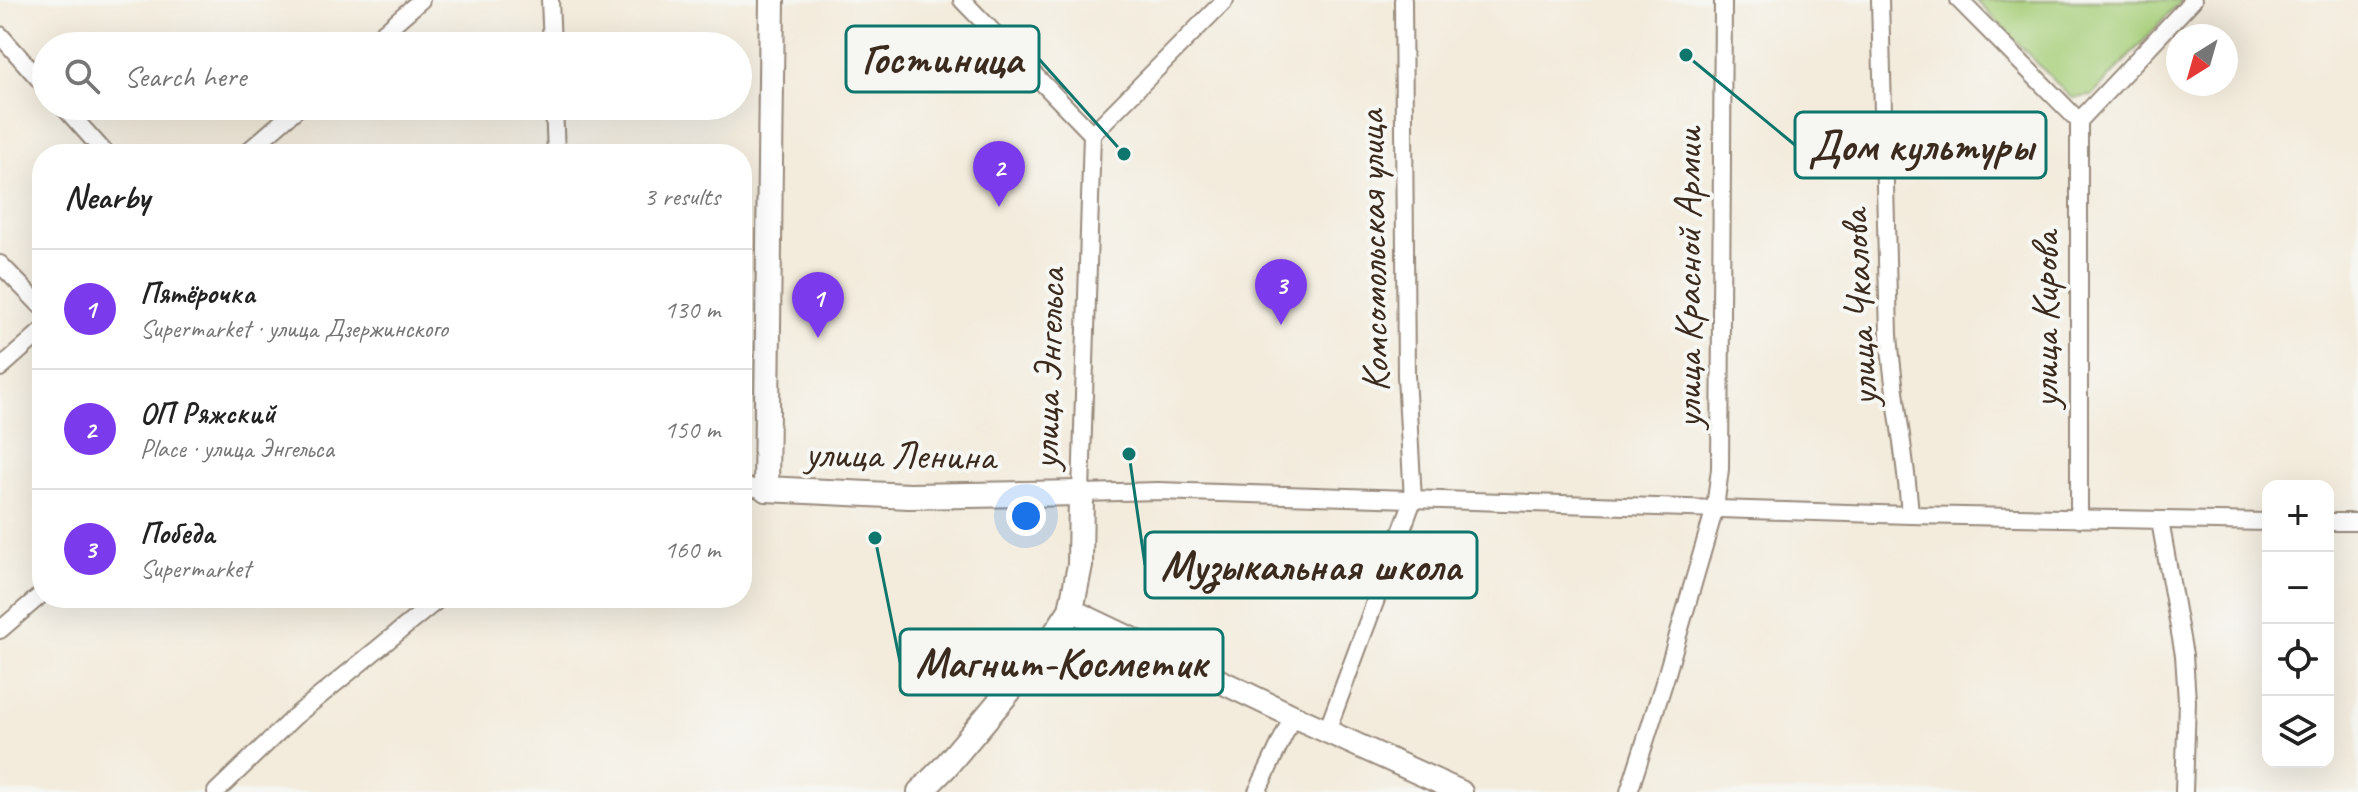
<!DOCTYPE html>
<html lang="en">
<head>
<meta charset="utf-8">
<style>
	:root { --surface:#fff; --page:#f6f6f6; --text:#222; --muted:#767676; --line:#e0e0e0; --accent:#7c3aed }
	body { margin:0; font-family:Caveat,sans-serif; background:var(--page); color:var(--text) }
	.controls { position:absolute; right:24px; bottom:24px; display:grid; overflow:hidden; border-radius:16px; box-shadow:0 8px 32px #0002 }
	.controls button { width:72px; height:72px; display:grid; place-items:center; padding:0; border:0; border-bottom:2px solid var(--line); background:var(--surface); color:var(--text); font:40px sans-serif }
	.compass { position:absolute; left:2166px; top:24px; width:72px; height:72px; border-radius:50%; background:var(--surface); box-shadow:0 8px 32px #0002; rotate:217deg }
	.you { position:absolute; left:1026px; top:516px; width:28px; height:28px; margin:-20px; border:6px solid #fff; border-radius:50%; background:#1a73e8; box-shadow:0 0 0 12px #1a73e833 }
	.badge { display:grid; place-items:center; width:52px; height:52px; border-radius:50%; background:var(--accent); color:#fff; font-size:26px; font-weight:700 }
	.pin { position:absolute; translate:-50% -66px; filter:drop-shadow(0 2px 4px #0008) }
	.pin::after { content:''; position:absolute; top:42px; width:28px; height:24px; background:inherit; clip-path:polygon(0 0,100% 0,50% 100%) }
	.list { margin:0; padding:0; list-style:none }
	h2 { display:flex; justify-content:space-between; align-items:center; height:104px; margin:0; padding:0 32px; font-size:34px }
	h2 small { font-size:26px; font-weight:400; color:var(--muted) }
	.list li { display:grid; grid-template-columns:52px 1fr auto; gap:24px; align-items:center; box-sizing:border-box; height:120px; padding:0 32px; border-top:2px solid var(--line) }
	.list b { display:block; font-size:30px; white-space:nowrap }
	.list p { margin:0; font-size:26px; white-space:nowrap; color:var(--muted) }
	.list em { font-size:26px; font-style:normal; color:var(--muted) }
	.icon { flex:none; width:44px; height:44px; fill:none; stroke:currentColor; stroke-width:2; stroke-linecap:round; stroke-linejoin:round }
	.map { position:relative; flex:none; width:2358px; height:792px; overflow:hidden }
	.search { position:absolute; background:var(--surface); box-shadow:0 8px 32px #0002; left:32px; top:32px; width:720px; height:88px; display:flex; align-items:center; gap:20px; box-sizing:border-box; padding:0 28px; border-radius:44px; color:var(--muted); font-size:30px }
	.panel { position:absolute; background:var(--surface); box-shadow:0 8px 32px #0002; left:32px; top:144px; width:720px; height:464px; border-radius:32px }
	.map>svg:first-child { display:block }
	.green { fill:#a7cf7a; stroke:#717c4c; stroke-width:2 }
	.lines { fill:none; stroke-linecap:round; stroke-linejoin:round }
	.minor-casing { stroke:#978a7c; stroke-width:20 }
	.secondary-casing { stroke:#978a7c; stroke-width:26 }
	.primary-casing { stroke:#978a7c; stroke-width:28 }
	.minor { stroke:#fff; stroke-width:16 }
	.secondary { stroke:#fff; stroke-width:22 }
	.primary { stroke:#fff; stroke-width:24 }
	.labels { text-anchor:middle; stroke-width:8; stroke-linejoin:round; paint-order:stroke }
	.street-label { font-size:40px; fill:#3b2a1e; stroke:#f6f6f2 }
	.leader { fill:none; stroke:#0f766e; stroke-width:3 }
	.callout-dot { fill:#0f766e; stroke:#f6f6f2; stroke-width:3 }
	.callout { fill:#f6f6f2; stroke:#0f766e; stroke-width:3 }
	.callout-label { font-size:42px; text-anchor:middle; font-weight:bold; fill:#3b2a1e }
</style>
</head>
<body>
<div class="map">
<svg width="2358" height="792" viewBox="0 0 2358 792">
	<rect width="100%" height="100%" fill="#f6f6f2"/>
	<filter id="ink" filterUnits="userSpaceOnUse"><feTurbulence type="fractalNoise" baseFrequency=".0125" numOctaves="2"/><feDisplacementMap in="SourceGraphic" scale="16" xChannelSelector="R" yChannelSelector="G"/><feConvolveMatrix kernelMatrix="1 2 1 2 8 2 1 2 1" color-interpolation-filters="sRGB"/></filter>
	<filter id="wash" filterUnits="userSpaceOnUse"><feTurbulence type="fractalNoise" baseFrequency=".006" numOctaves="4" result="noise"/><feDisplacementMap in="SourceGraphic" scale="32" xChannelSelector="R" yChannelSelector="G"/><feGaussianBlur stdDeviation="1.8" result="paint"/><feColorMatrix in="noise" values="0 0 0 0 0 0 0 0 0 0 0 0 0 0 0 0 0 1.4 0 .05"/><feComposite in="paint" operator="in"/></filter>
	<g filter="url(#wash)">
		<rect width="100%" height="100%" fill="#f3ebdb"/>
		<!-- green -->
		<path class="green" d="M 1976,0 L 2182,0 L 2092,96 L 2071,98 Z"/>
	</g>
	<g filter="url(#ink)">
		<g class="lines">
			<defs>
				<g id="minor">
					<path d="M 550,0 L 552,46"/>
					<path d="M 962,0 L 1092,134"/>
					<path d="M 1880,0 L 1889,334 C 1893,395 1906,454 1910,515"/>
					<path d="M 1959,0 L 2079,121"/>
					<path d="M 0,35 L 46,87"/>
					<path d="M 368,46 L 421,0"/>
					<path d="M 63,106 L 106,154"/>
					<path d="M 554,106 L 556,154"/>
					<path d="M 2079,121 L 2079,519"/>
					<path d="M 2079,121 L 2193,0"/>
					<path d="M 1092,134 L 1081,493 L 1158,491 L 1910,515 L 2268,522"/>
					<path d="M 1092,134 L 1225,0"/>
					<path d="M 245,154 L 300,106"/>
					<path d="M 0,264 L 42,307"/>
					<path d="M 0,368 L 42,331"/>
					<path d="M 742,487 L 766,489"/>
					<path d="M 2160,521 L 2184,655 L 2187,701 L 2184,792"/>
					<path d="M 2328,522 L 2358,522"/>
					<path d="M 0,630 L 42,594"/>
					<path d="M 1327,731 L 1413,500 L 1406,376 L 1403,0"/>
					<path d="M 216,792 L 294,717 L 440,598"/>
					<path d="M 1257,792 L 1293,716"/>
					<path d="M 1629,792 L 1667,673 L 1715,508 L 1720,469 L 1723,0"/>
				</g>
				<path id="secondary" d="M 1071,610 L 1293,716 L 1461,792"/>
				<path id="primary" d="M 772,0 L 766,489 L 909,496 L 1081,493 L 1080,565 L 1071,610 L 1050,642 L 945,767 L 920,792"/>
			</defs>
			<!-- minor casing -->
			<use href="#minor" class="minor-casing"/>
			<!-- secondary casing -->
			<use href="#secondary" class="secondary-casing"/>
			<!-- primary casing -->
			<use href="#primary" class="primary-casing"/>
			<!-- minor -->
			<use href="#minor" class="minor"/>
			<!-- secondary -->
			<use href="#secondary" class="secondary"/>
			<!-- primary -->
			<use href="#primary" class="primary"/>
		</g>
	</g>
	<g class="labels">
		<!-- street labels -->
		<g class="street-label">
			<text transform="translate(1372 251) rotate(-91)" y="14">Комсомольская улица</text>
			<text transform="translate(1687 278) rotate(-90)" y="14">улица Красной Армии</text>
			<text transform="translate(1858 308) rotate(-93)" y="14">улица Чкалова</text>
			<text transform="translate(2044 320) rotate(-90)" y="14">улица Кирова</text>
			<text transform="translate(1047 369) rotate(-88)" y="14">улица Энгельса</text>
			<text transform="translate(900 454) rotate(1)" y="14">улица Ленина</text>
		</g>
	</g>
	<!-- callouts -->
	<path class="leader" d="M1124 154L1039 59M1686 55L1795 145M1129 454L1145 565M875 538L900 662"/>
	<g class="callout-dot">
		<circle cx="1124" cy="154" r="8"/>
		<circle cx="1686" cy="55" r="8"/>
		<circle cx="1129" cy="454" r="8"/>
		<circle cx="875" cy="538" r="8"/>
	</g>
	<g class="callout">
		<rect x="846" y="26" width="193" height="66" rx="8"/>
		<rect x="1795" y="112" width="251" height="66" rx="8"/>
		<rect x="1145" y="532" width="332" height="66" rx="8"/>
		<rect x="900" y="629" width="323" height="66" rx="8"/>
	</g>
	<g class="callout-label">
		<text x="942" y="73">Гостиница</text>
		<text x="1921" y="160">Дом культуры</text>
		<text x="1311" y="580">Музыкальная школа</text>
		<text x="1061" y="677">Магнит-Косметик</text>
	</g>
</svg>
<div class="controls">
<button>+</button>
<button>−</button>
<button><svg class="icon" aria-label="locate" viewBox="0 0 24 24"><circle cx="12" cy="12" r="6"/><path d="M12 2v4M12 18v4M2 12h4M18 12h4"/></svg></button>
<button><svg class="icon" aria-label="layers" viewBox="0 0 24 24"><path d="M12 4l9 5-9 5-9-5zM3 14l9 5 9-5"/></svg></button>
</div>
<svg class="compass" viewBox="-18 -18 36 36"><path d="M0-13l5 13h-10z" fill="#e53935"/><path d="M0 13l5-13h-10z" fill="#767676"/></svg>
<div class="you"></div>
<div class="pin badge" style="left:818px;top:338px">1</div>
<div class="pin badge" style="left:999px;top:207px">2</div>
<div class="pin badge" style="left:1281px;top:325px">3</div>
<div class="search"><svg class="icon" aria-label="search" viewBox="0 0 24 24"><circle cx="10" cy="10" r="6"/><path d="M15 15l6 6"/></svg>Search here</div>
<section class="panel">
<h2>Nearby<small>3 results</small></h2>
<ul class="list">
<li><span class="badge">1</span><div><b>Пятёрочка</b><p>Supermarket · улица Дзержинского</p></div><em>130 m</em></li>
<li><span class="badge">2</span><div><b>ОП Ряжский</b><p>Place · улица Энгельса</p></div><em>150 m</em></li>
<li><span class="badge">3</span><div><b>Победа</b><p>Supermarket</p></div><em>160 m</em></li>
</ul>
</section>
</div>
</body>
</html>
